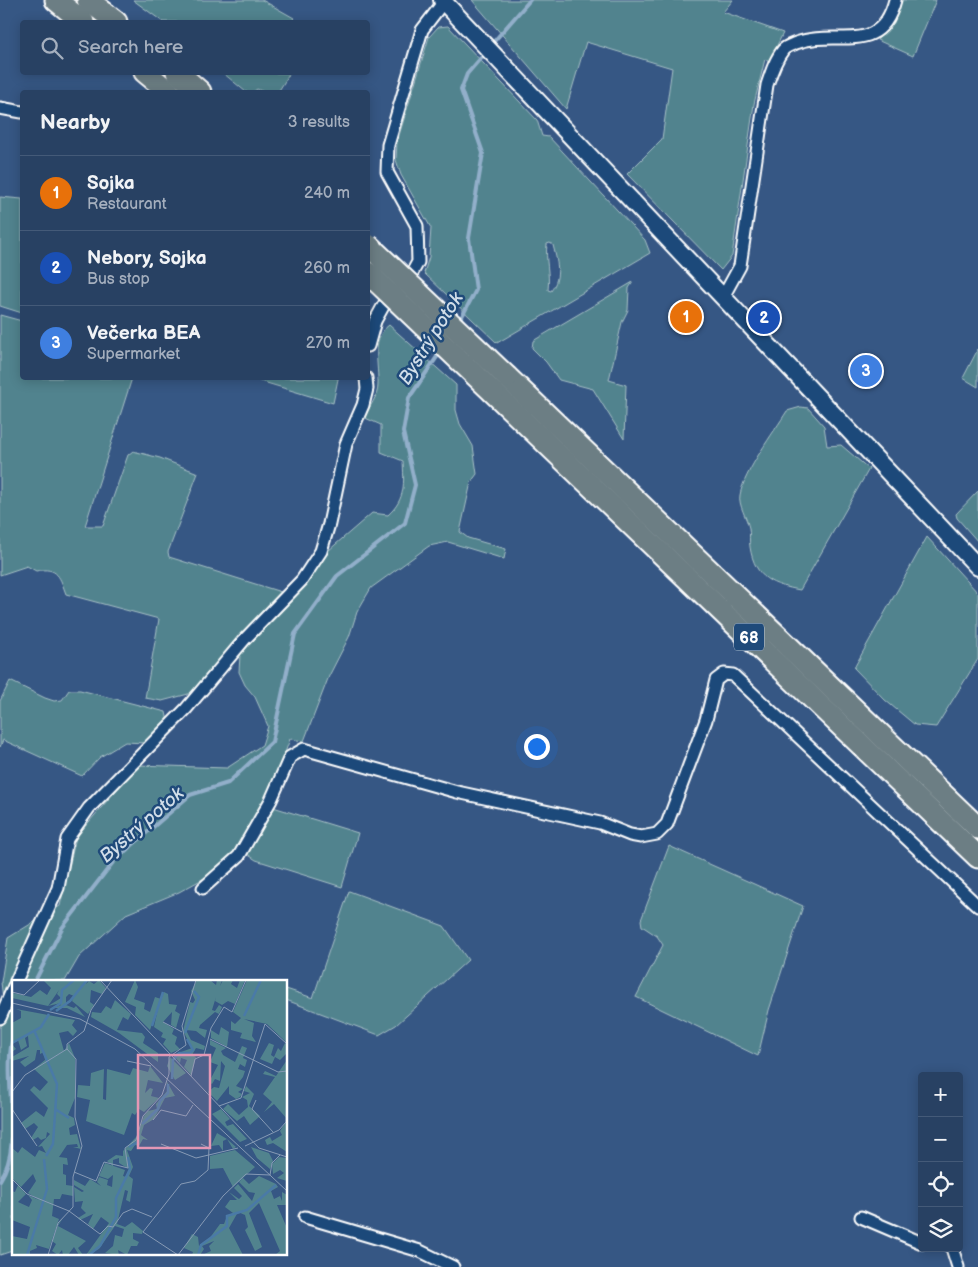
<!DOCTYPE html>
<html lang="en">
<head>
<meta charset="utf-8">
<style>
	:root { --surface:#284163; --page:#344c6c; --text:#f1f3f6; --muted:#a5afbe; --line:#445a78; --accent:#bca0f2 }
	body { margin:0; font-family:"Balsamiq Sans",sans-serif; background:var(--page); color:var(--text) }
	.controls { position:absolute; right:15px; bottom:15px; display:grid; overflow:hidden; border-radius:5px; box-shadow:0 2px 12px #0003 }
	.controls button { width:45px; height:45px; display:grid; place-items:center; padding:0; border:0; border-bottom:1px solid var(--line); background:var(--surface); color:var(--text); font:25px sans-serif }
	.you { position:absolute; left:536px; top:746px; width:18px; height:18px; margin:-12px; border:4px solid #fff; border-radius:50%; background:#1a73e8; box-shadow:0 0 0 8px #1a73e833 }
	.badge { display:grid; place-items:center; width:32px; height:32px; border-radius:50%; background:var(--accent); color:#fff; font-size:16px; font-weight:700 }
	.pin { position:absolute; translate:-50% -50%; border:2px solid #fff; box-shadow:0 1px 5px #0006 }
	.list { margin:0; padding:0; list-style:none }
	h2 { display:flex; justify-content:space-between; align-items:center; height:65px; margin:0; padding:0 20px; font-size:21px }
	h2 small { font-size:16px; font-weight:400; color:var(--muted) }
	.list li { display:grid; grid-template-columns:32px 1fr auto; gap:15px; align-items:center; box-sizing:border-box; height:75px; padding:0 20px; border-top:1px solid var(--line) }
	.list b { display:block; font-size:19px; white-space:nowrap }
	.list p { margin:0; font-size:16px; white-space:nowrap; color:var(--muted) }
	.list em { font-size:16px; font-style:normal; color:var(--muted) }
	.icon { flex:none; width:28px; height:28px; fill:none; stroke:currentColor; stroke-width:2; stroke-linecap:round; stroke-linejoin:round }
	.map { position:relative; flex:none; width:978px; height:1267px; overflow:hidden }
	.search { position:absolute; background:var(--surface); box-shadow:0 2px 12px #0003; left:20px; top:20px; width:350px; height:55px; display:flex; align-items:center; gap:12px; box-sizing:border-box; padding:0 18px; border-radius:5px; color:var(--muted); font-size:19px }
	.panel { position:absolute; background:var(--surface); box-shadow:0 2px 12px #0003; left:20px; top:90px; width:350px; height:290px; border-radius:5px }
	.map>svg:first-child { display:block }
	.green { fill:#51838e; stroke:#a8c1c6; fill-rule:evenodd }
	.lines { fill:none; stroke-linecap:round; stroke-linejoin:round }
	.stream { stroke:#92afca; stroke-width:4 }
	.street-casing { stroke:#fff; stroke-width:15 }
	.secondary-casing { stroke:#fff; stroke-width:20 }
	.highway-casing { stroke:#fff; stroke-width:25 }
	.street { stroke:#1f4a7a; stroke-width:11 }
	.secondary { stroke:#1f4a7a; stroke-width:16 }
	.highway { stroke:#6c7e84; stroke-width:21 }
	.highway-bridge-casing { stroke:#fff; stroke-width:25; stroke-linecap:butt }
	.highway-bridge { stroke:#6c7e84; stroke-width:21 }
	.labels { text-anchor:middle; stroke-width:5; stroke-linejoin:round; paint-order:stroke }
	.shield { fill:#1f4a7a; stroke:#bcc9d7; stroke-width:1 }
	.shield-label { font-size:16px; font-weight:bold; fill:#fff }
	.water-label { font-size:19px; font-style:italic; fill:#d2dee9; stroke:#1f4a7a }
	.inset-river { fill:none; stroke:#4a7aa7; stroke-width:2.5 }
	.inset-road { fill:none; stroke:#869ab5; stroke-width:1 }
	.view { fill:#e497b5; fill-opacity:0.15; stroke:#e497b5; stroke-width:2.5 }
	.inset-edge { fill:none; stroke:#fff; stroke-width:2.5 }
</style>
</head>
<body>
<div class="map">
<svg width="978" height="1267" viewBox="0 0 978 1267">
	<rect width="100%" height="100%" fill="#365784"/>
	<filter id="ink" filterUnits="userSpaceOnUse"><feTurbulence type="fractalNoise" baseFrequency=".02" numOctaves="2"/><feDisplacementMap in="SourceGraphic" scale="10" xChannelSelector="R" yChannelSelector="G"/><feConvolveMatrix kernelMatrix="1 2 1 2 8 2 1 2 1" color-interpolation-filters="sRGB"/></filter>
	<g filter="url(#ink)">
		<!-- green -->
		<g class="green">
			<path d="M 133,0 L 262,0 L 294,18 L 291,22 L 163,22 Z"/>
			<path d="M 472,0 L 733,0 L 723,12 L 783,33 L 769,62 L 765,59 L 754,104 L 732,256 L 721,270 L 627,174 L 662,139 L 672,68 L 586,42 L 566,109 Z"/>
			<path d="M 902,0 L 936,0 L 913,56 L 877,40 L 894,23 Z"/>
			<path d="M 448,26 L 537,120 L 542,136 L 549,137 L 645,240 L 650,253 L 497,343 L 424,273 L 429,257 L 431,228 L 401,175 L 396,160 L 397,142 L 429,37 L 438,27 ZM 550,243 L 553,245 C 557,261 562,276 551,291 L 548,290 C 550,273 545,260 547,244 Z"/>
			<path d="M 223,73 L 290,73 L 278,92 L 264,92 L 257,89 L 253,92 L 246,92 Z"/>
			<path d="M 0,197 L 22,199 L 22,313 L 0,306 Z"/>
			<path d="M 633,282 L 629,288 L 628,310 L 622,322 L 609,380 L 626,385 L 624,439 L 593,389 L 559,380 L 546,362 L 532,348 L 533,341 Z"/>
			<path d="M 0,315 L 22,321 L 22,378 L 132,378 L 85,526 L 103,526 L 128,455 L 133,451 L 160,458 L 198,473 L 168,552 L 169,557 L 281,592 L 192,693 L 162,701 L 145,698 L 159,619 L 66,594 C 60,578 58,566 36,571 L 27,566 L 0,575 Z"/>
			<path d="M 389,325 L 456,385 L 456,410 L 460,424 L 473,446 L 477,474 L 471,482 L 460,532 L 468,538 L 506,549 L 504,559 L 448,542 L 429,546 L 371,588 L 357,612 L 349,637 L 329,676 L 304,741 L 290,739 L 271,791 L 235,850 L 219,870 L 179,892 L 126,914 L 79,957 L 65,981 L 14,981 L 14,1247 L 12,1251 L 0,1255 L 0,1028 L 5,1016 L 1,982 L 8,938 L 60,906 L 76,837 L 138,765 L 227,768 L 262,745 L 268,726 L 255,697 L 245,685 L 239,672 L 240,655 L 307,580 L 328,551 L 372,513 L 388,515 C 406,499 404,483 403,461 L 381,452 L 381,425 L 363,417 C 370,407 378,396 378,385 C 379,365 370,339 389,325 Z"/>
			<path d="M 978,349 L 978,387 L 963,378 Z"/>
			<path d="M 250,378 L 338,378 L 338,379 L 333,403 Z"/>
			<path d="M 801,407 L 808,408 L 824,426 L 827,446 L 841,445 L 869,469 L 800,590 C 773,585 755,579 750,547 C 749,541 750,534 749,528 C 747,518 738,505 740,495 C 744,472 774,432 787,411 Z"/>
			<path d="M 978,491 L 978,542 L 957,518 L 956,514 Z"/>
			<path d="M 927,537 L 978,593 L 978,659 L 936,727 L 915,725 L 885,700 L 854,668 Z"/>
			<path d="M 10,681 L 45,698 L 54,701 L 62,700 L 69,690 L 80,690 L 166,712 L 168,722 L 145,743 L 125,742 L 100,757 L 82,776 L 3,740 L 0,747 L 0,701 Z"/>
			<path d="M 273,807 L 358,833 L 342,887 L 256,860 L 247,854 Z"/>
			<path d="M 669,846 L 803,906 L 769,1010 L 758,1056 L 636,997 L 663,945 L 657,936 L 642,926 L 641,920 Z"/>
			<path d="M 349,891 L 444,926 L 468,960 L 396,1025 L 379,1035 L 286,1000 L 286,989 L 313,998 Z"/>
		</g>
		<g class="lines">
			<!-- stream -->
			<g class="stream">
				<path d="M 490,46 L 530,0"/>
				<path d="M 459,322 L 476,290 L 469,238 L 483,153 L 461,90 L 467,74 L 486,52"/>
				<path d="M 35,981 L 62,928 L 114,861 L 190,795 L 228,783 L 272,742 L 295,634 L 337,576 L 405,523 L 415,485 L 403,432 L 409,398 L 441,351"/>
				<path d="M 0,1180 C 26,1142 0,1077 14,1033"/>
			</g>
			<defs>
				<g id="street">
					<path d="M 0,108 L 22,112"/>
					<path d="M 723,297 L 740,266 L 767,85 C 771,73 775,60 783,50 C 786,46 792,45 796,43 C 836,28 880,58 895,0"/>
					<path d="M 368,346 L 375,321 L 386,301 L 412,273 L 418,262 L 417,226 L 387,172 L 388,145 L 422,30 L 445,0"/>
					<path d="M 203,888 L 239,856 L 271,800 L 290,757 L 304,749 L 457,792 L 600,823 L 630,835 L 641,837 L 657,834 L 667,824 L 706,720 L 716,680 L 724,674 L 733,675 L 978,906"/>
					<path d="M 16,981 L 58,888 L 67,839 L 89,808 L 186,709 L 244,640 L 302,580 L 321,551 L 329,524 L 346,444 L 363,405 L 367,389 L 366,378"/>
					<path d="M 0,1018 L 14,986"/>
					<path d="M 305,1217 L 420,1251 L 453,1267"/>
					<path d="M 861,1217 L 922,1243"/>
					<path d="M 952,1248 L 958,1267"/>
				</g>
				<path id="secondary" d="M 442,0 L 978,567"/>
				<g id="highway">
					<path d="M 56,0 L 83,22"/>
					<path d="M 88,0 L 116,22"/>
					<path d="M 145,72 L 169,92"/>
					<path d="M 177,72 L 200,92"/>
					<path d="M 507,377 L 978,828"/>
					<path d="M 493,392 L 978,857"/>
				</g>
			</defs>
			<!-- street casing -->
			<use href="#street" class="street-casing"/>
			<!-- secondary casing -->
			<use href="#secondary" class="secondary-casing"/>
			<!-- highway casing -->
			<use href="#highway" class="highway-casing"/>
			<!-- street -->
			<use href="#street" class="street"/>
			<!-- secondary -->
			<use href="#secondary" class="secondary"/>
			<!-- highway -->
			<use href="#highway" class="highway"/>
			<defs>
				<g id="highway-bridge">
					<path d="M 368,245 L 507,377"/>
					<path d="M 368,273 L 493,392"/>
				</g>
			</defs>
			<!-- highway-bridge casing -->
			<use href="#highway-bridge" class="highway-bridge-casing"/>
			<!-- highway-bridge -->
			<use href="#highway-bridge" class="highway-bridge"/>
		</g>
	</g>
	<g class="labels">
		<!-- shield labels -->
		<rect class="shield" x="734" y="623.5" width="30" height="27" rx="4"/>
		<g class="shield-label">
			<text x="749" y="643">68</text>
		</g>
		<!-- water labels -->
		<g class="water-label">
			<text transform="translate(430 338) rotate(-58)" y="7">Bystrý potok</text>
			<text transform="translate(141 824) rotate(-41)" y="7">Bystrý potok</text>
		</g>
	</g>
	<!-- overview -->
	<g transform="translate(12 980)">
		<rect width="275" height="275" fill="#365784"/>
		<path d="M 31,0 L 76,0 L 74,4 L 77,1 L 82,4 L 87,0 L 94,8 L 90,14 L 79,10 L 78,22 L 82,25 L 76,34 L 60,21 L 62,16 L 57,14 L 54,17 L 54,25 L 62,28 L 64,26 L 73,37 L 55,28 L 42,28 L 49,25 L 49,23 L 36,26 L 49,18 L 45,14 L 47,10 L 36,26 L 0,18 L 1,13 L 19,17 L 28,10 L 35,15 L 39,8 ZM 123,0 L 126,7 L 122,19 L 133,23 L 132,29 L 138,32 L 143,17 L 149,19 L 152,12 L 156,14 L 157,24 L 165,25 L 163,31 L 168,34 L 164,48 L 159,45 L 160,32 L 151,42 L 162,49 L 160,54 L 165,57 L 163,64 L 168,69 L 159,73 L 151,64 L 157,54 L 154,59 L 149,57 L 151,53 L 142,47 L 147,24 L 138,50 L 123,35 L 124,27 L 113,22 ZM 185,0 L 198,0 L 204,5 L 205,0 L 210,0 L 208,6 L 211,0 L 221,0 L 219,4 L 225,8 L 228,0 L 233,0 L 223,24 L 216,21 L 210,25 L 203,21 L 204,17 L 200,30 L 203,31 L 207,25 L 210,27 L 207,34 L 203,32 L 188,45 L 187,48 L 195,50 L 193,58 L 184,51 L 174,50 L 179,60 L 193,66 L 192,70 L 184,68 L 180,75 L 184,77 L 179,95 L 172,87 L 175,80 L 169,78 L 168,83 L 161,75 L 180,68 L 171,51 L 178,22 L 181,23 L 183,20 L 179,11 ZM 235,0 L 275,0 L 275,63 L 255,44 L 232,39 L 242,43 L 240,56 L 244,62 L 228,58 L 230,53 L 219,50 L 219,41 L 223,44 L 229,38 L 221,32 ZM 103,20 L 119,34 L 116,40 L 111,37 L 105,50 L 130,53 L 133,57 L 131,63 L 146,73 L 146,82 L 107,53 L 79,37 L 80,32 L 89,33 L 94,26 L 99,29 ZM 4,29 L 63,40 L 60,45 L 65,51 L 61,56 L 56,51 L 47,53 L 52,71 L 57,63 L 63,78 L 63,118 L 56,135 L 62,138 L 63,145 L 57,148 L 58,155 L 65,154 L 69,169 L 61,167 L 66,167 L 65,164 L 55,165 L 47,177 L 55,178 L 56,185 L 51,184 L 51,194 L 54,195 L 54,205 L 61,206 L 61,216 L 50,214 L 48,219 L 42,219 L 40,236 L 47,239 L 37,269 L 24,265 L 25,268 L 18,271 L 18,275 L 0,275 L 0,256 L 15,259 L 18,247 L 0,240 L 0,211 L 3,212 L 6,205 L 14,214 L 6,222 L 17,227 L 20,220 L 16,215 L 27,220 L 16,213 L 24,201 L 21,194 L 9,207 L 0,198 L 0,168 L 6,173 L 10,167 L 23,177 L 27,170 L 34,173 L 30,166 L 26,167 L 38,154 L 35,152 L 34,158 L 29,160 L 26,157 L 21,160 L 19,158 L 26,147 L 22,143 L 13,149 L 9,143 L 24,131 L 32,137 L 36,128 L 18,110 L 22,106 L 28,111 L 36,102 L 22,89 L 33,80 L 32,72 L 28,74 L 28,70 L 25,70 L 23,80 L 13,87 L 8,82 L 17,76 L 0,81 L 0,77 L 17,67 L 16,56 L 13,58 L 15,66 L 9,70 L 6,60 L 0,64 L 4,69 L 0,72 L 0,43 L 9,38 L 9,31 ZM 209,47 L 217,52 L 215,67 L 199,58 L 199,50 L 207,55 ZM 198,60 L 214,68 L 209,71 L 211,75 L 223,82 L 230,66 L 235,68 L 231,78 L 235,80 L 233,87 L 228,84 L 226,89 L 233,91 L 231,97 L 224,106 L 231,109 L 226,112 L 230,114 L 228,117 L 224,119 L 217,114 L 217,106 L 205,121 L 196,112 L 202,107 L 207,108 L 213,86 L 209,81 L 208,101 L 203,99 L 200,104 L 197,102 L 206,85 L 198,82 L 204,68 L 198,65 ZM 257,63 L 262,65 L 259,75 L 262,77 L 266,68 L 269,71 L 273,63 L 275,65 L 275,73 L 268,80 L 263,77 L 260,84 L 248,79 ZM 158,77 L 174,93 L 163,100 L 155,86 ZM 275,80 L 275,139 L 262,124 L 252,132 L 260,122 L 251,114 L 263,97 L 251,94 L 253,91 L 264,96 ZM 138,86 L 151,103 L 136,100 L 133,113 L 138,108 L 141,109 L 139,116 L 147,118 L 132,132 L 127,129 L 123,135 L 120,133 L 112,155 L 74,141 L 78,120 L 65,117 L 66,105 L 78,106 L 79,93 L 92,89 L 91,119 L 94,120 L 95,89 L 118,95 L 121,88 L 136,92 ZM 154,100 L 163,116 L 153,118 L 142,139 L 132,145 L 129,155 L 136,160 L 131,159 L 127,166 L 123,165 L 119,171 L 115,170 L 121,187 L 117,196 L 121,199 L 118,222 L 114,220 L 116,211 L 113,210 L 105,244 L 113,247 L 120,242 L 131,251 L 130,254 L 121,253 L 121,259 L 127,262 L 125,266 L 119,266 L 115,275 L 106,270 L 107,275 L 93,273 L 101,266 L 103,255 L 110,257 L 112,249 L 103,246 L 87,269 L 74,275 L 97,243 L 89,237 L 81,249 L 76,244 L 81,234 L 68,240 L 66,238 L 74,233 L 69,228 L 71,221 L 63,222 L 62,207 L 70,212 L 72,211 L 62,205 L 62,200 L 73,206 L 78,199 L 89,206 L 85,202 L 87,197 L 96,200 L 95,205 L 100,207 L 101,195 L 96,199 L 87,196 L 93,183 L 113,190 L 111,196 L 114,197 L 117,189 L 107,183 L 107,178 L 101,180 L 101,186 L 95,181 L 104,175 L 111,176 L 111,171 L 125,156 L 132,136 L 136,131 L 145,129 L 144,124 L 156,110 ZM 234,106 L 242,114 L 237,126 L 248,136 L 238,145 L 232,136 L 225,141 L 211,129 L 216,124 L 227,135 L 236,127 L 235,120 L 230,117 L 238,113 L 232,111 ZM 209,129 L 218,139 L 213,142 L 215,146 L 221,144 L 235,159 L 228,162 L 200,134 ZM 275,140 L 275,172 L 261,163 L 255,165 L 253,160 L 258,157 L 260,161 L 270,155 L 268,151 ZM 205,153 L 215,159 L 224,167 L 221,169 L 215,159 L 211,161 L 211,171 L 207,165 L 199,166 ZM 239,167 L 257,173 L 261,181 L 258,189 L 245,178 ZM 223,170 L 243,187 L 221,207 L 211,188 L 198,189 L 198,176 ZM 267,177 L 275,178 L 275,201 L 265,198 L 272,193 L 268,190 L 261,194 L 260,184 ZM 247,196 L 264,204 L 266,207 L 259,211 L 262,219 L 268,216 L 270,221 L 270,212 L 275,215 L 275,225 L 265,225 L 275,248 L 275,275 L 263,275 L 268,271 L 247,223 L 237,233 L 250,267 L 243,271 L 233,250 L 236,247 L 233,235 L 226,232 L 217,248 L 231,275 L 190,275 L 199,271 L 197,266 L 202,261 L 190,266 L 192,269 L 188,275 L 180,275 L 181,272 L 172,268 L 180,254 L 186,257 L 187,266 L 197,259 L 208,244 L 212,244 L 215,236 L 221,233 L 213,227 L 218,220 L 225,220 L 217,212 L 227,219 L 230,216 L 222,208 L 226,204 L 240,221 L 243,213 L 237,212 L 227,202 L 231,198 L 237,204 ZM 51,238 L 46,246 L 74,261 L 66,268 L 71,275 L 67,275 L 62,267 L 56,275 L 51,275 L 50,270 L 46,275 L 40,271 L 44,264 L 40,261 L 46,244 Z" fill="#51838e"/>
		<path class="inset-river" d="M 38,30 L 49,23 L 50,10 L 62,0M 44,31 L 58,21 L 75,0M 232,36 L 249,0M 140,46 L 151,12M 22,50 L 45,104 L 41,164 L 34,176M 173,53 L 187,17 L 182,11M 0,63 L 29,47 L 37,34M 160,99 L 161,80 L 167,73 L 178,73 L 181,70 L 175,59M 43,129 L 57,138M 130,144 L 146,129 L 148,121 L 156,113 L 156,104M 117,167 L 126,162 L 127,155M 15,275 L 35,209 L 32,179M 77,275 L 88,266 L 104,237 L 104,218 L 118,189 L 116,177M 186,275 L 189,265 L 215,246 L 215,236 L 235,230 L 264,205"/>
		<path class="inset-road" d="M 88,0 L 247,168 L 275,177M 0,12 L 12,15 L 28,0M 0,23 L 68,39 L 123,69 L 275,211M 151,42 L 170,52M 198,59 L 266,92 L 275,91M 115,81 L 139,86M 179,96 L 183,79 L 192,75 L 199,48 L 212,27 L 220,32 L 234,0M 0,112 L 13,95 L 55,69M 244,120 L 240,129 L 261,152M 207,126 L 229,118 L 253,44 L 275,64M 0,129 L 25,166M 141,140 L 149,130 L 174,136 L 181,125M 149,164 L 184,178 L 226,168M 233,166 L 267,150 L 274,142 L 275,91M 62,192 L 84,201 L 92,182 L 116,188 L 113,168 L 124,160 L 131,136 L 150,115 L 157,94 L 157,77 L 174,65 L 170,46 L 184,0M 0,199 L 15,214 L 57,231 L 88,254 L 96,246 L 101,247 L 111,233 L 120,229 L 140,237M 36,275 L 46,243 L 61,227 L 61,197 L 70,166 L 63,137 L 64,79 L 55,69 L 55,64 L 72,51 L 79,30 L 100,0M 166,275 L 131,252 L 169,204 L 183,201 L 196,190 L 197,168 L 189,164M 166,275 L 211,216 L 234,194 L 258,195 L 260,183 L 268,175"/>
		<path class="view" d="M 126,75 L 198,75 L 198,168 L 126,168 Z"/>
		<rect width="275" height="275" class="inset-edge"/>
	</g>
</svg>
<div class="controls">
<button>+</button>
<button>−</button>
<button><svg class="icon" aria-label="locate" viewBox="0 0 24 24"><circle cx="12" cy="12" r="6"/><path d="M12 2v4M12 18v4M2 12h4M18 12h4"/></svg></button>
<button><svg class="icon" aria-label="layers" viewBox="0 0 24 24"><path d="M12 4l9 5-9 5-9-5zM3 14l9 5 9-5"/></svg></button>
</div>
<div class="you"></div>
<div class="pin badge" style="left:686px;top:317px;background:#e8710a">1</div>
<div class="pin badge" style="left:764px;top:318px;background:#1a4fb4">2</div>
<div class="pin badge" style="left:866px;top:371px;background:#3f7fe0">3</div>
<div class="search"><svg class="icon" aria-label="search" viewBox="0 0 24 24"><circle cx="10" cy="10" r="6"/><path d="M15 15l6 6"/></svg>Search here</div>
<section class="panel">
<h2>Nearby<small>3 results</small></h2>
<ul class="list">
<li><span class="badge" style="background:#e8710a">1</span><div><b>Sojka</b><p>Restaurant</p></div><em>240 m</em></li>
<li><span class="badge" style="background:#1a4fb4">2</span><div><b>Nebory, Sojka</b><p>Bus stop</p></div><em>260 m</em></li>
<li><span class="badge" style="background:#3f7fe0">3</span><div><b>Večerka BEA</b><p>Supermarket</p></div><em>270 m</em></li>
</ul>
</section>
</div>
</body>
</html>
